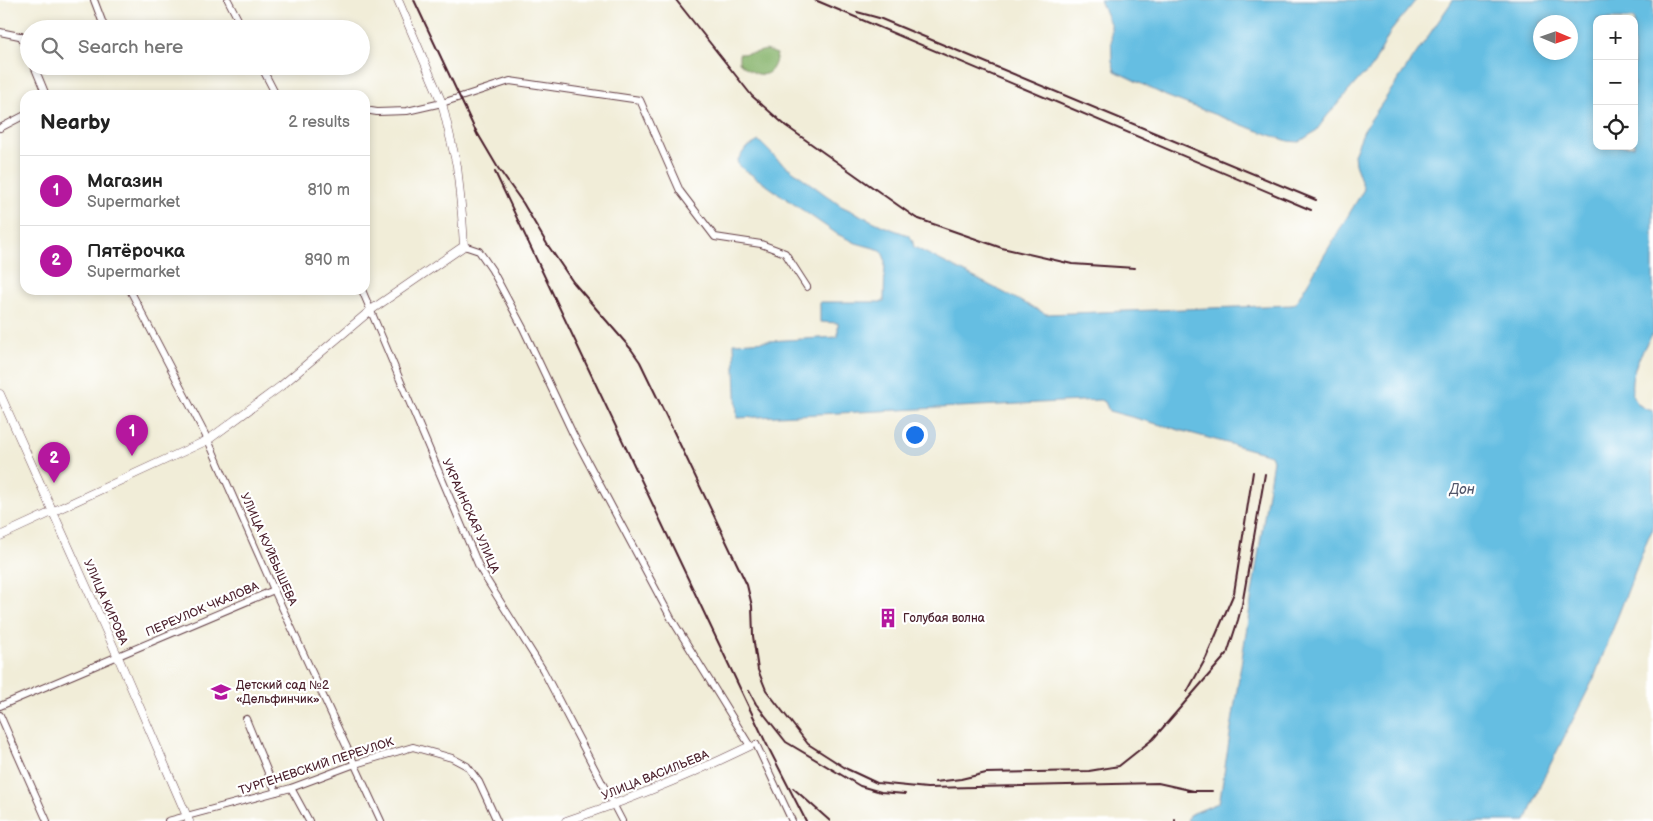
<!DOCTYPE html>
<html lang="en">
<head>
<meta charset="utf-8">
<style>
	:root { --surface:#fff; --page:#f6f6f6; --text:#222; --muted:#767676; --line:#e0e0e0; --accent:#b5179e }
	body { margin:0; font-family:"Balsamiq Sans",sans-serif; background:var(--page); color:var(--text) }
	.controls { position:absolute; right:15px; top:15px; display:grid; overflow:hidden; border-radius:10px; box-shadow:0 2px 8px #0003 }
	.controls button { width:45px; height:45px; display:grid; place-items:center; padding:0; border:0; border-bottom:1px solid var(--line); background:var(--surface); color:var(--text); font:25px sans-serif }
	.compass { position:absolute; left:1533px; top:15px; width:45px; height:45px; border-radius:50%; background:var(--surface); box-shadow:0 2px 8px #0003; rotate:92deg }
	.you { position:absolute; left:914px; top:434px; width:18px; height:18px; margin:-12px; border:4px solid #fff; border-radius:50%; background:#1a73e8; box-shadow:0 0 0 8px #1a73e833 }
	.badge { display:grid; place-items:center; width:32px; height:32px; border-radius:50%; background:var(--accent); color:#fff; font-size:16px; font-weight:700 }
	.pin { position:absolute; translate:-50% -41px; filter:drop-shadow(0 1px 2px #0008) }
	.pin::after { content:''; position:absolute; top:26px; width:18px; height:15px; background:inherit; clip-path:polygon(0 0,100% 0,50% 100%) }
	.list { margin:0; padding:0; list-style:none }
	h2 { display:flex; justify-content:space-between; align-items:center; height:65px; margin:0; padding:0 20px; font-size:21px }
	h2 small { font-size:16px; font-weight:400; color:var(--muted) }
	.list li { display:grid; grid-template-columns:32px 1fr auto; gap:15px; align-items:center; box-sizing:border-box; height:70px; padding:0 20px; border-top:1px solid var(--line) }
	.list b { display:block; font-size:19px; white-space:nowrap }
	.list p { margin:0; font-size:16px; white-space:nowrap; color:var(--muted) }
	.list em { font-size:16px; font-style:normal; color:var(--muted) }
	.icon { flex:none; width:28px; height:28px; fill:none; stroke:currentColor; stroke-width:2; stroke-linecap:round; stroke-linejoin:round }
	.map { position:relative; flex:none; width:1653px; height:821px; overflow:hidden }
	.search { position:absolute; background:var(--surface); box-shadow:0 2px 8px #0003; left:20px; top:20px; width:350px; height:55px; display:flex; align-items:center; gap:12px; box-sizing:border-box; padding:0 18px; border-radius:28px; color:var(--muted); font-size:19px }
	.panel { position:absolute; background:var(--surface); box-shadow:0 2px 8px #0003; left:20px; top:90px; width:350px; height:205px; border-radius:15px }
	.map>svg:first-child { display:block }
	.forest { fill:#87b46c; stroke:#686a4c }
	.water { fill:#65bee2; stroke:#586e86; fill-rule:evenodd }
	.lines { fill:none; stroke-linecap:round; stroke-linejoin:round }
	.minor-casing { stroke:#633e45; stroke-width:8 }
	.tertiary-casing { stroke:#633e45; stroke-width:9 }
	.minor { stroke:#fff; stroke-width:6 }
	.tertiary { stroke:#fff; stroke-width:8 }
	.rail { stroke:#4a1f2b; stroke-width:2 }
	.labels { text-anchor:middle; stroke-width:4.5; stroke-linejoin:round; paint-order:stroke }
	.street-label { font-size:12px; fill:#4a1f2b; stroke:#fff }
	.poi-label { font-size:12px; fill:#4a1f2b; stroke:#fff; text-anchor:start }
	.water-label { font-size:14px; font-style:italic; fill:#53576b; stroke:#fff }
</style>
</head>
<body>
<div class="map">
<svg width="1653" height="821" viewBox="0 0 1653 821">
	<rect width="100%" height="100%" fill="#fff"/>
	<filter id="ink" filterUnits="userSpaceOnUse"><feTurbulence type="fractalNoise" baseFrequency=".02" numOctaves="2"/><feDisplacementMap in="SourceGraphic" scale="10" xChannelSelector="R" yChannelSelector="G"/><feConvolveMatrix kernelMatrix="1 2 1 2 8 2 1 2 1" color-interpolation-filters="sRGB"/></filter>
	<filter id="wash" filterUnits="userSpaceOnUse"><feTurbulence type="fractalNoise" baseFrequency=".0096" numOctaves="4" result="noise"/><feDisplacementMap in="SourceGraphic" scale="20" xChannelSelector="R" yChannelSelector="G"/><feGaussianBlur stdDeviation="1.12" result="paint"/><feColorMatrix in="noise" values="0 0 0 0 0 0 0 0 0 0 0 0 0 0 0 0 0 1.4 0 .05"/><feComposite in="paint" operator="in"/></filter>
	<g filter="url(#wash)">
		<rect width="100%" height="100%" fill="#f1edd8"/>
		<!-- forest -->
		<path class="forest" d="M 766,50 L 777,54 C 773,83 755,77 739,62 L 739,54 L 754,53 Z"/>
		<!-- water -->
		<g class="water">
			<path d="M 1100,0 L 1416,0 L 1391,31 L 1371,69 L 1361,77 L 1327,116 L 1316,131 L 1299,142 L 1288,141 L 1253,129 L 1166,96 L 1115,71 L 1112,61 L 1111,26 Z"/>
			<path d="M 1453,0 L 1653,0 L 1653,333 C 1642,351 1618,390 1642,407 C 1645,409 1650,410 1653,411 L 1653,529 L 1648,538 L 1594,678 L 1542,781 L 1526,821 L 1187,821 L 1189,815 L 1218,803 L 1220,799 L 1273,460 L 1271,455 L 1113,412 L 1109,411 L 1105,402 L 1100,400 L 737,418 L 734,343 L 838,337 L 838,323 L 820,322 L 820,302 L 884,302 L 885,259 L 881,250 L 856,243 L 837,234 L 739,166 L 737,161 L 746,148 L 759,141 L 778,160 L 841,206 L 883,226 L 908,235 L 912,239 L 914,247 L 1046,314 L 1292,305 L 1295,304 L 1364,189 L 1355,164 L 1354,154 L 1365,128 ZM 1597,19 L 1634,19 L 1634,146 L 1597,146 ZM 1540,22 L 1570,22 L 1570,52 L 1540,52 Z"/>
		</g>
	</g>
	<g filter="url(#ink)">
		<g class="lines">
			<defs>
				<g id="minor">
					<path d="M 94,0 L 105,29"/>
					<path d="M 228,0 L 243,29"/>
					<path d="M 0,32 L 29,38"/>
					<path d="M 21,36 L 29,55"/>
					<path d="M 34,66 L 46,95"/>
					<path d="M 261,66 L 276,95"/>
					<path d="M 365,110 L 377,112 L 407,111 L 442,103 L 510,81 L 640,100 L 680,191 L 715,237 L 761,244 L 785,253 L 807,287"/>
					<path d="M 0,128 L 25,115"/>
					<path d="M 464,246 L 479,251 L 492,270 L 523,328 L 573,434 L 671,618 L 750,746"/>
					<path d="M 130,290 L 208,440 L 274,590 L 381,821"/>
					<path d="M 362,290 L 480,569 L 543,670 L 622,821"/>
					<path d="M 0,706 L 274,590"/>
					<path d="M 0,715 L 47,821"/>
					<path d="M 246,719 L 276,792"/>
					<path d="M 756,744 L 792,821"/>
					<path d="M 291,788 L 309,821"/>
					<path d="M 168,821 L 291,788 L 355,764 L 413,747 L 452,758 L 467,766 L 479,782 L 497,821"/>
				</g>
				<g id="tertiary">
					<path d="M 0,394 L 118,657 L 189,821"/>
					<path d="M 0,536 L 208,440 L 281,386 L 371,310 L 464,246 L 462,215 L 457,166 L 442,103 L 398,0"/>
					<path d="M 566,821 C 630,800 690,775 750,746"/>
				</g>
			</defs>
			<!-- minor casing -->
			<use href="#minor" class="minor-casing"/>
			<!-- tertiary casing -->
			<use href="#tertiary" class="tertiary-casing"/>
			<!-- minor -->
			<use href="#minor" class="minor"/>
			<!-- tertiary -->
			<use href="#tertiary" class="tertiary"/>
			<!-- rail -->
			<g class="rail">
				<path d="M 414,0 L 478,136"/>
				<path d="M 676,0 L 752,96 L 786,126 L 916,218 L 1002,248 L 1072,264 L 1135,268"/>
				<path d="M 815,0 L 1311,210"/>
				<path d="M 857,12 L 879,18 L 1316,200"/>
				<path d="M 475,129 L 498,168 L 523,203 L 547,244 L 573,282 L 631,349 L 640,362 L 686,457 L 747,585 L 752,606 L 753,636 L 758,670 L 766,690 L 808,744 L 847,769 L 877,783 L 927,788 L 1158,783 L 1194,791"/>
				<path d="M 495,172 L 765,741 L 806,821"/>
				<path d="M 749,691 L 756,704 L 786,742 L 860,786 L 881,792 L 905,794"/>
				<path d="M 1187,692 L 1206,658 L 1234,593 L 1253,472"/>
				<path d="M 935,782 L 961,779 L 986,773 L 1089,771 L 1119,766 L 1153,739 L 1227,654 L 1238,620 L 1242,605 L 1265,474"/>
				<path d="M 793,788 L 830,821"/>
				<path d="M 1187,791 L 1212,791"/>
				<path d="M 1175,821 L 1175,819"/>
			</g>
		</g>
	</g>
	<!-- icons -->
	<defs>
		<symbol id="building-bare" viewBox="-9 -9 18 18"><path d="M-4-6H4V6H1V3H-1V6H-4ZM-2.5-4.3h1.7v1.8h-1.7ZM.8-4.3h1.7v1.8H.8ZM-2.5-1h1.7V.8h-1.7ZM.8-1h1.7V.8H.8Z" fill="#b5179e" stroke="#fff" stroke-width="2.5" paint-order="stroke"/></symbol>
		<symbol id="school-bare" viewBox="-9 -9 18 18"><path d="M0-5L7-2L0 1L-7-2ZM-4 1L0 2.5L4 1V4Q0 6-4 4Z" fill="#b5179e" stroke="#fff" stroke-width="2.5" paint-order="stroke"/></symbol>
	</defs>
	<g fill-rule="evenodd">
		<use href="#building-bare" x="874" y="604" width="28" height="28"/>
		<use href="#school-bare" x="207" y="678" width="28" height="28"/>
	</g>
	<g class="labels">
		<!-- street labels -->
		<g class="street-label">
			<text transform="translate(471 516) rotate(66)" y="4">УКРАИНСКАЯ УЛИЦА</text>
			<text transform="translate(269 549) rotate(66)" y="4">УЛИЦА КУЙБЫШЕВА</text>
			<text transform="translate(106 602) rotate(66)" y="4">УЛИЦА КИРОВА</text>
			<text transform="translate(202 609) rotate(-23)" y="4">ПЕРЕУЛОК ЧКАЛОВА</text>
			<text transform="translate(316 766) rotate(-18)" y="4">ТУРГЕНЕВСКИЙ ПЕРЕУЛОК</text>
			<text transform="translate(655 775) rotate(-22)" y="4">УЛИЦА ВАСИЛЬЕВА</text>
		</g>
		<!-- poi labels -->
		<g class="poi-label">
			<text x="903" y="622">Голубая волна</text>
			<text x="236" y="689">Детский сад №2<tspan x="236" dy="14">«Дельфинчик»</tspan></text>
		</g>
		<!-- water labels -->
		<g class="water-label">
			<text x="1462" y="494">Дон</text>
		</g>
	</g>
</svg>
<div class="controls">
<button>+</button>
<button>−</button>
<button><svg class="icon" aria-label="locate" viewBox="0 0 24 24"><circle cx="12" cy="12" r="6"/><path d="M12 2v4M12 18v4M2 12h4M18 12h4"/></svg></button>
</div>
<svg class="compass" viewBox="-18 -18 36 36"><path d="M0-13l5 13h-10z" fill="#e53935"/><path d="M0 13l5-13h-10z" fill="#767676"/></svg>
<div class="you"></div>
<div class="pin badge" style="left:132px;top:456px">1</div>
<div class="pin badge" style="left:54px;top:483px">2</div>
<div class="search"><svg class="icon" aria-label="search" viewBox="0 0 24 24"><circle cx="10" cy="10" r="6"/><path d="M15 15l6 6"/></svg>Search here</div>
<section class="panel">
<h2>Nearby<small>2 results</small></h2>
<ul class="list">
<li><span class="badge">1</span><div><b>Магазин</b><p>Supermarket</p></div><em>810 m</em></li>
<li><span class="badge">2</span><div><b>Пятёрочка</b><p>Supermarket</p></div><em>890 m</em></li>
</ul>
</section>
</div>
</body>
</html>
